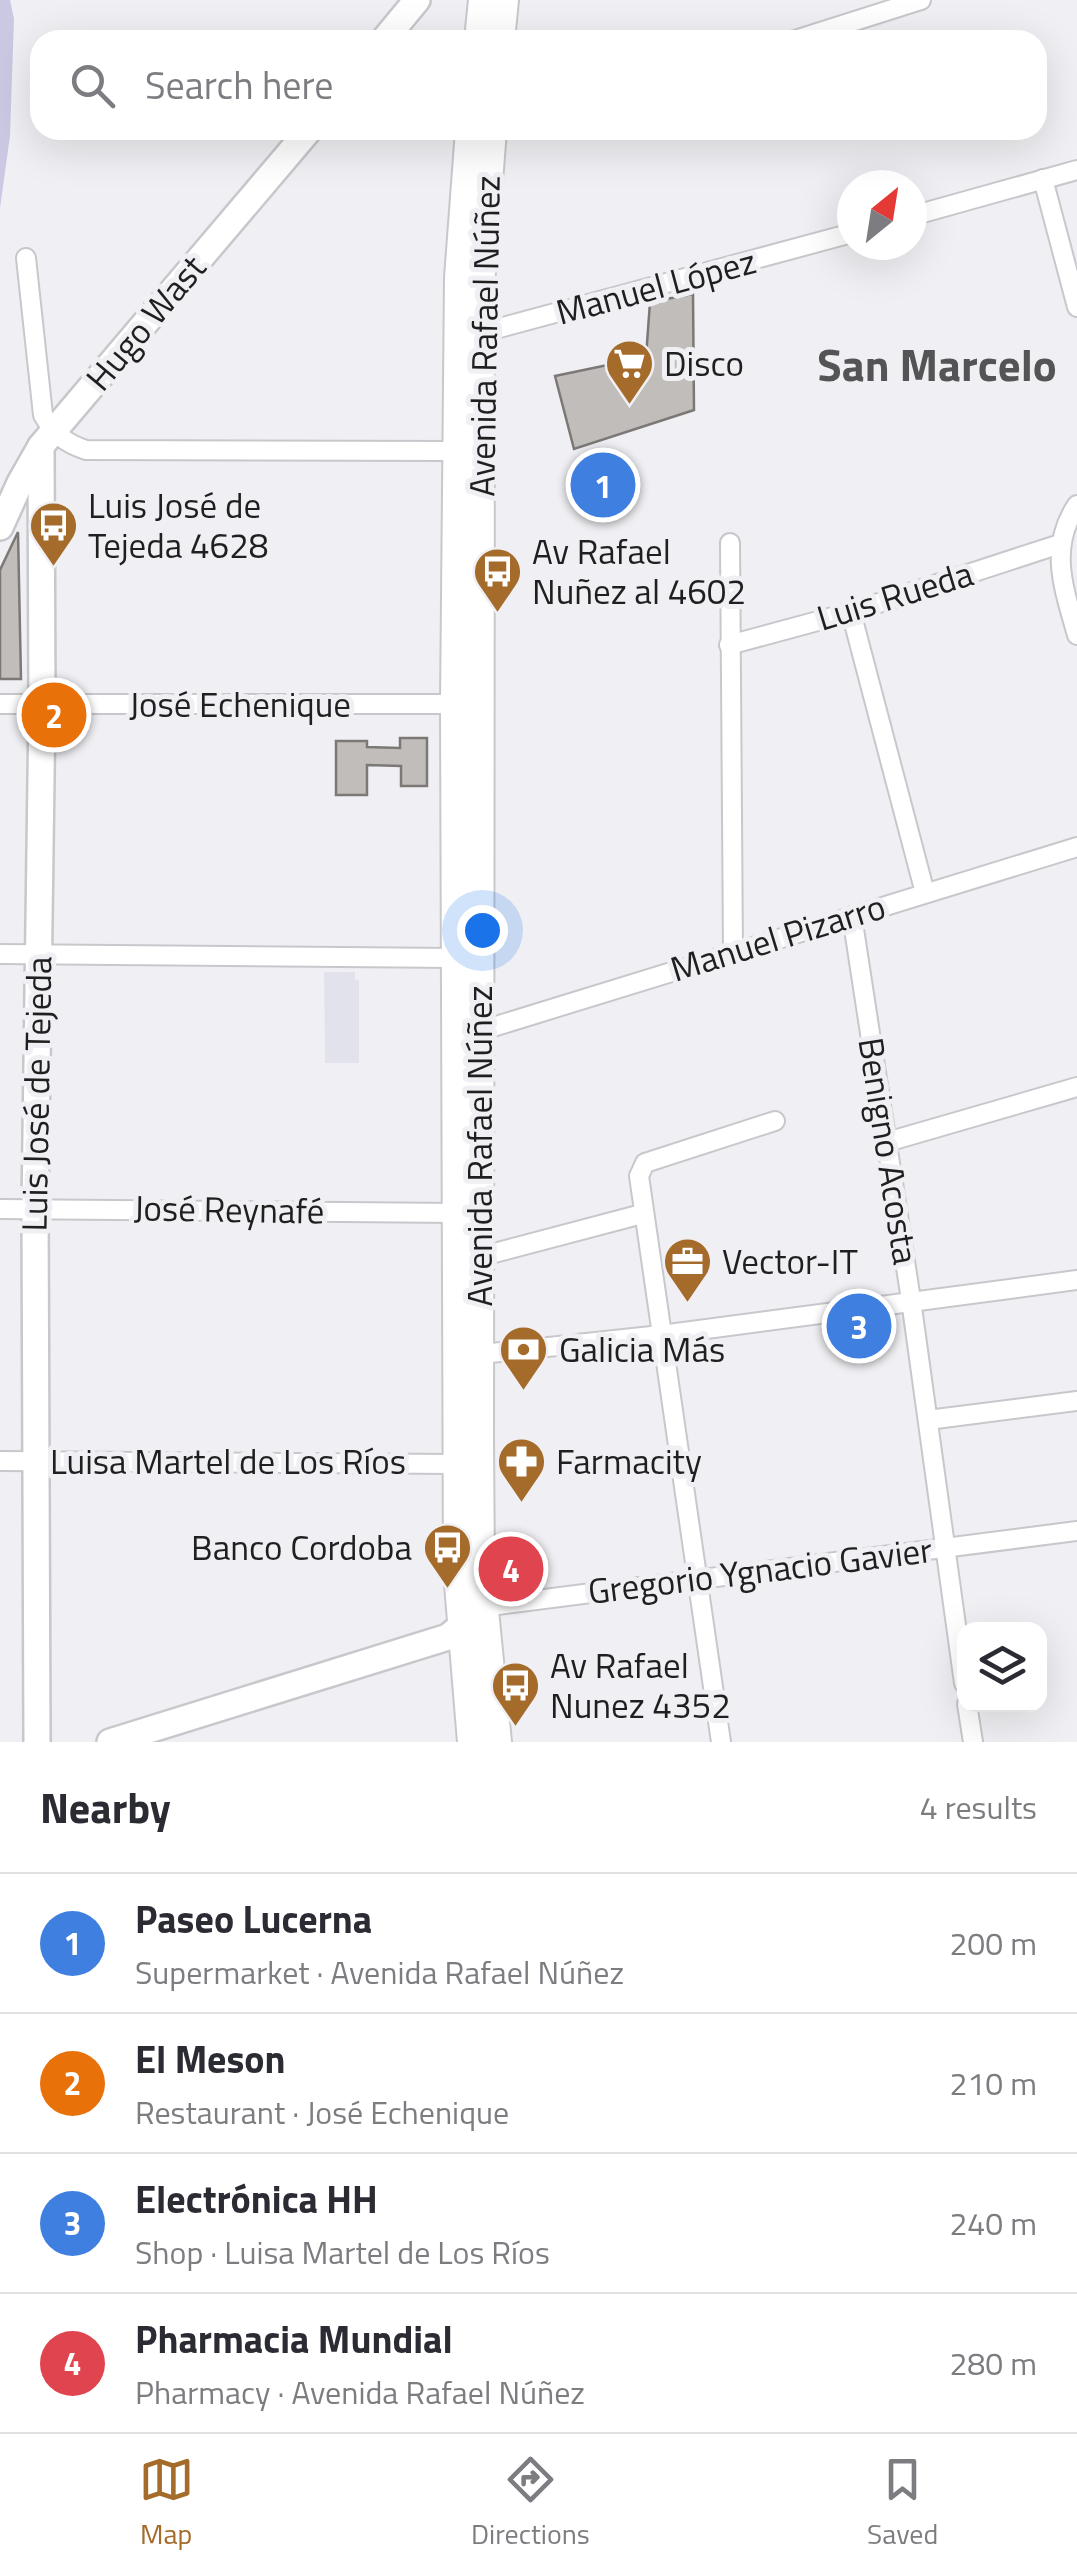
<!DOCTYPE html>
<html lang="en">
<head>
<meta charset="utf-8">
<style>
	:root { --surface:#fff; --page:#f7f7f7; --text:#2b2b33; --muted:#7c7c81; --line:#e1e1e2; --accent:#a56b2a }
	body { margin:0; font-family:"Titillium Web",sans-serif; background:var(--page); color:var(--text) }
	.controls { position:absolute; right:30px; bottom:30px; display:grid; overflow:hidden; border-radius:20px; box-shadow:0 10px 40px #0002 }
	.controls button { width:90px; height:90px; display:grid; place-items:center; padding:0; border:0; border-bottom:2px solid var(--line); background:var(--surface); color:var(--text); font:50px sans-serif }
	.compass { position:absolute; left:837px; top:170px; width:90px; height:90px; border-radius:50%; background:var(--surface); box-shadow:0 10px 40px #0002; rotate:30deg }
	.you { position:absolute; left:482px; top:930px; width:35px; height:35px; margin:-25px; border:8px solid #fff; border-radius:50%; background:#1a73e8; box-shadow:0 0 0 15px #1a73e833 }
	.badge { display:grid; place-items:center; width:65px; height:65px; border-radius:50%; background:var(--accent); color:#fff; font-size:32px; font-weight:700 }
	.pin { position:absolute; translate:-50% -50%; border:5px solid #fff; box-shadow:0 2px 10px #0006 }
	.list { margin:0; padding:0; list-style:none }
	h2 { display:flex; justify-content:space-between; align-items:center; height:130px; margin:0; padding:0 40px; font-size:42px }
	h2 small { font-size:32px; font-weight:400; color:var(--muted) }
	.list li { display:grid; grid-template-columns:65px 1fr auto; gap:30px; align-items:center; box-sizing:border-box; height:140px; padding:0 40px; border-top:2px solid var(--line) }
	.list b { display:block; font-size:38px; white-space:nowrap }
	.list p { margin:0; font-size:32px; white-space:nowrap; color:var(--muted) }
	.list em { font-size:32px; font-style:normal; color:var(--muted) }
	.icon { flex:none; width:55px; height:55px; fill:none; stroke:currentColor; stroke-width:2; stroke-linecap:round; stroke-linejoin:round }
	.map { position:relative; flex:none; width:1077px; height:1742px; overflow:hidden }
	.search { position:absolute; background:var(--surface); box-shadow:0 10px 40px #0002; left:30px; right:30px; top:30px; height:110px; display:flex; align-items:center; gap:25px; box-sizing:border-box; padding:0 35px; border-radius:30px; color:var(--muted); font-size:38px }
	.sheet { height:690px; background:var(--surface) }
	nav { display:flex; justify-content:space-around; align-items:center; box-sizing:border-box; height:140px; border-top:2px solid var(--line); background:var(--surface); font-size:28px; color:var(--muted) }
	nav a { display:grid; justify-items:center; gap:5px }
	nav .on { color:var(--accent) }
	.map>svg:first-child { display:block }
	.built { fill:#e2e2ed }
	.green { fill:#cac8e2 }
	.building { fill:#c0bdba; stroke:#7b7875; stroke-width:2.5 }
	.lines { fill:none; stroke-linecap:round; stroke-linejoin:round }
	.minor-casing { stroke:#c8c8cc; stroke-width:22 }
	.secondary-casing { stroke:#c8c8cc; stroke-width:30 }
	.primary-casing { stroke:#c8c8cc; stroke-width:32 }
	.minor { stroke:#fff; stroke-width:18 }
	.secondary { stroke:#fff; stroke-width:25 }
	.primary { stroke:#fff; stroke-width:28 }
	.labels { text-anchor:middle; stroke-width:10; stroke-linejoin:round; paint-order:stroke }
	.street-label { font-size:35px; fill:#1f1f20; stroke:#f0f0f4 }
	.poi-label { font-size:35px; fill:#1f1f20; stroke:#f0f0f4; text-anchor:start }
	.district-label { font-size:45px; font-weight:bold; fill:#545457; stroke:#f0f0f4 }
</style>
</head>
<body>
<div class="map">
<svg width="1077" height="1742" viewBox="0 0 1077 1742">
	<rect width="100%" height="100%" fill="#f0f0f4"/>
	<!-- built -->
	<path class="built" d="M 324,972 L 355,972 L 355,980 L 359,980 L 359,1063 L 325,1063 Z"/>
	<!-- green -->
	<path class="green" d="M 0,0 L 10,0 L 14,19 L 10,136 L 0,208 Z"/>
	<!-- building -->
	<g class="building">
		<path d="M 693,294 L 694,410 L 574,449 L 555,376 L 646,357 L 650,302 Z"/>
		<path d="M 18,532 L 21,679 L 0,679 L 0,570 Z"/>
		<path d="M 400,738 L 427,738 L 427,786 L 401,786 L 401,766 L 367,765 L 367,795 L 336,795 L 336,741 L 367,741 L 367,747 L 400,748 Z"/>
	</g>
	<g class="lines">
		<defs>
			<g id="minor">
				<path d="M 795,40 L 921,0"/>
				<path d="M 1043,179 L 1077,307"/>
				<path d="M 912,216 L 1077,170"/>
				<path d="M 26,258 L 43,415 C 54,434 65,443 86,450 L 456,451"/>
				<path d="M 471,332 L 492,330 L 852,233"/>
				<path d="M 1077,505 C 1048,548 1064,589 1077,635"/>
				<path d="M 730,543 L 733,951"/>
				<path d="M 851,612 L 925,893"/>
				<path d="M 729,645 L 851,612 L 1060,544"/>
				<path d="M 0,704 L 464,704"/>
				<path d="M 852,916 L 911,1300 L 964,1683"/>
				<path d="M 0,954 L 456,958"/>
				<path d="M 480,1031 L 1077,847"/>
				<path d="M 887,1142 L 1077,1087"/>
				<path d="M 0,1209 L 458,1213"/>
				<path d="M 479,1257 L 642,1214"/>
				<path d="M 472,1355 L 661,1335 L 1077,1280"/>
				<path d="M 928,1420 L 1077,1401"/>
				<path d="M 0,1461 L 457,1464"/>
				<path d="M 482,1607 L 1077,1531"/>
				<path d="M 967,1704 L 973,1742"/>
				<path d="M 721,1742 L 639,1176 L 645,1163 L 775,1121"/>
			</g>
			<g id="secondary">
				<path d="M 384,40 L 417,0"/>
				<path d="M 0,527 L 20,483 L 41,446 L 309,130"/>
				<path d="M 37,1742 L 35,1208 L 42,706 L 41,446"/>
				<path d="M 110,1742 L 448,1637 L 475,1614"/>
			</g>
			<g id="primary">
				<path d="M 479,40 L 483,0"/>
				<path d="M 500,40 L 504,0"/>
				<path d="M 470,130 L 459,278 L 455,704 L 458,1572 L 472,1742"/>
				<path d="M 492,130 L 480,285 L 479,1443 L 480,1570 L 497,1742"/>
			</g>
		</defs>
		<!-- minor casing -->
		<use href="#minor" class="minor-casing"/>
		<!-- secondary casing -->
		<use href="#secondary" class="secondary-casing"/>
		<!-- primary casing -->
		<use href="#primary" class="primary-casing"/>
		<!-- minor -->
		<use href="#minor" class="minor"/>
		<!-- secondary -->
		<use href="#secondary" class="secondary"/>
		<!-- primary -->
		<use href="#primary" class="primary"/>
	</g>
	<!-- icons -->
	<defs>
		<symbol id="supermarket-pin" viewBox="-11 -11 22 30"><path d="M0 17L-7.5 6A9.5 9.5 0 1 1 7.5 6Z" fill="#a56b2a" stroke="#f0f0f4"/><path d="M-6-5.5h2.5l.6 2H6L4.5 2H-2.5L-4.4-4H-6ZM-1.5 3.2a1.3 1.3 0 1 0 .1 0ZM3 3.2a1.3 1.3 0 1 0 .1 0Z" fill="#fff"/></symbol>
		<symbol id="bus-pin" viewBox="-11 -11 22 30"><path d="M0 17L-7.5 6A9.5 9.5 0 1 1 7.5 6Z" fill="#a56b2a" stroke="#f0f0f4"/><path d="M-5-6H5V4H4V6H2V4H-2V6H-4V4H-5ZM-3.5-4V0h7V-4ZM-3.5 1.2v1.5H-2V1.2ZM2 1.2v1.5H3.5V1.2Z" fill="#fff"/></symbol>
		<symbol id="office-pin" viewBox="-11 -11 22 30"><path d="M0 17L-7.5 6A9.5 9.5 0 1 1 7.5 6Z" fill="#a56b2a" stroke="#f0f0f4"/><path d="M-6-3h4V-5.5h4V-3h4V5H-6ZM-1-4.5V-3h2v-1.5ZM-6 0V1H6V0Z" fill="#fff"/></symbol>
		<symbol id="bank-pin" viewBox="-11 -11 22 30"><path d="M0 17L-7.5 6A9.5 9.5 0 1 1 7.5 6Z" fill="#a56b2a" stroke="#f0f0f4"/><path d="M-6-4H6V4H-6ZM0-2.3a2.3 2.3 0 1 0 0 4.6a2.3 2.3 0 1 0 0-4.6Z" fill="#fff"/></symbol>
		<symbol id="pharmacy-pin" viewBox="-11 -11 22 30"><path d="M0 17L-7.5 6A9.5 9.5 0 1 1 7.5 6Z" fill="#a56b2a" stroke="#f0f0f4"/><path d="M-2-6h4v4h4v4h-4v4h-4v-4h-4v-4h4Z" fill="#fff"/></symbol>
	</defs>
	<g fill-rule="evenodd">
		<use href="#supermarket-pin" x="602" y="336" width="55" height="75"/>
		<use href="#bus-pin" x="26" y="498" width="55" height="75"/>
		<use href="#bus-pin" x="470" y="544" width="55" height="75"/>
		<use href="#office-pin" x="660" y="1234" width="55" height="75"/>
		<use href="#bank-pin" x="496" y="1322" width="55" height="75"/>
		<use href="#pharmacy-pin" x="494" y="1434" width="55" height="75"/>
		<use href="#bus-pin" x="420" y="1520" width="55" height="75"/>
		<use href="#bus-pin" x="488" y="1658" width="55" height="75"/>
	</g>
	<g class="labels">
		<!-- street labels -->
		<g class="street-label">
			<text transform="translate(656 287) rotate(-15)" y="12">Manuel López</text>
			<text transform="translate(146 323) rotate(-50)" y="12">Hugo Wast</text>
			<text transform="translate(485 336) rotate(-89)" y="12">Avenida Rafael Núñez</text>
			<text transform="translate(895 596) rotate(-17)" y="12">Luis Rueda</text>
			<text x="240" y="717">José Echenique</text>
			<text transform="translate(778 938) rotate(-17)" y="12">Manuel Pizarro</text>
			<text transform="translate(37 1094) rotate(-89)" y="12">Luis José de Tejeda</text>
			<text transform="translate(480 1146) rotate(-90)" y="12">Avenida Rafael Núñez</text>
			<text transform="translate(888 1151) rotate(81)" y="12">Benigno Acosta</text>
			<text transform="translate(229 1210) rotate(1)" y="12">José Reynafé</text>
			<text x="228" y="1474">Luisa Martel de Los Ríos</text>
			<text transform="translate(760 1571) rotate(-7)" y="12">Gregorio Ygnacio Gavier</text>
		</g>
		<!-- poi labels -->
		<g class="poi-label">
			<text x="664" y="376">Disco</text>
			<text x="88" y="518">Luis José de<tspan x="88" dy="40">Tejeda 4628</tspan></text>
			<text x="532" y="564">Av Rafael<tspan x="532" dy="40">Nuñez al 4602</tspan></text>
			<text x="722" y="1274">Vector-IT</text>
			<text x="559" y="1362">Galicia Más</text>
			<text x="556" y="1474">Farmacity</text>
			<text x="412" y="1560" text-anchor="end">Banco Cordoba</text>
			<text x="550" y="1678">Av Rafael<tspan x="550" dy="40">Nunez 4352</tspan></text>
		</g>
		<!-- district labels -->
		<g class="district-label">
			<text x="937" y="381">San Marcelo</text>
		</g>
	</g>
</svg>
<div class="controls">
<button><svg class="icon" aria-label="layers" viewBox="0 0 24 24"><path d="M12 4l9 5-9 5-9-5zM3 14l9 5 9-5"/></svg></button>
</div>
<svg class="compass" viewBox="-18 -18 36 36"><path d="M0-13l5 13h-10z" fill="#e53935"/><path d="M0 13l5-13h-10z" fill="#7c7c81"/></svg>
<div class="you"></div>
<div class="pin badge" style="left:603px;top:485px;background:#3f7fe0">1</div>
<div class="pin badge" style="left:54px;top:715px;background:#e8710a">2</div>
<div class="pin badge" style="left:859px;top:1326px;background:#3f7fe0">3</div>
<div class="pin badge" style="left:511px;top:1569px;background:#e0444e">4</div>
<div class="search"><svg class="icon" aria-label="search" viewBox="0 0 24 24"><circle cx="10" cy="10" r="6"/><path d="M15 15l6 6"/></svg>Search here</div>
</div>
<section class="sheet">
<h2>Nearby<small>4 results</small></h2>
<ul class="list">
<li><span class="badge" style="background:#3f7fe0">1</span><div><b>Paseo Lucerna</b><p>Supermarket · Avenida Rafael Núñez</p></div><em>200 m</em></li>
<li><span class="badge" style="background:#e8710a">2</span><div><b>El Meson</b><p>Restaurant · José Echenique</p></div><em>210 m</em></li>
<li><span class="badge" style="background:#3f7fe0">3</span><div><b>Electrónica HH</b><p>Shop · Luisa Martel de Los Ríos</p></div><em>240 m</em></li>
<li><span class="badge" style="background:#e0444e">4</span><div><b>Pharmacia Mundial</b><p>Pharmacy · Avenida Rafael Núñez</p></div><em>280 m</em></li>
</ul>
</section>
<nav>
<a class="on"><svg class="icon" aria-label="map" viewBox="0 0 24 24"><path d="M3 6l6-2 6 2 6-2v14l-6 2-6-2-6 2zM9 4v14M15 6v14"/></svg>Map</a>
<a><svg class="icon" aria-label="directions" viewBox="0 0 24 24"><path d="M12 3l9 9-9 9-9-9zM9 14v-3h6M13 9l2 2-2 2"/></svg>Directions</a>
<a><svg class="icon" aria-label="saved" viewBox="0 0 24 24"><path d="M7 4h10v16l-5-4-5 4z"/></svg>Saved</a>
</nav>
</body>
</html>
